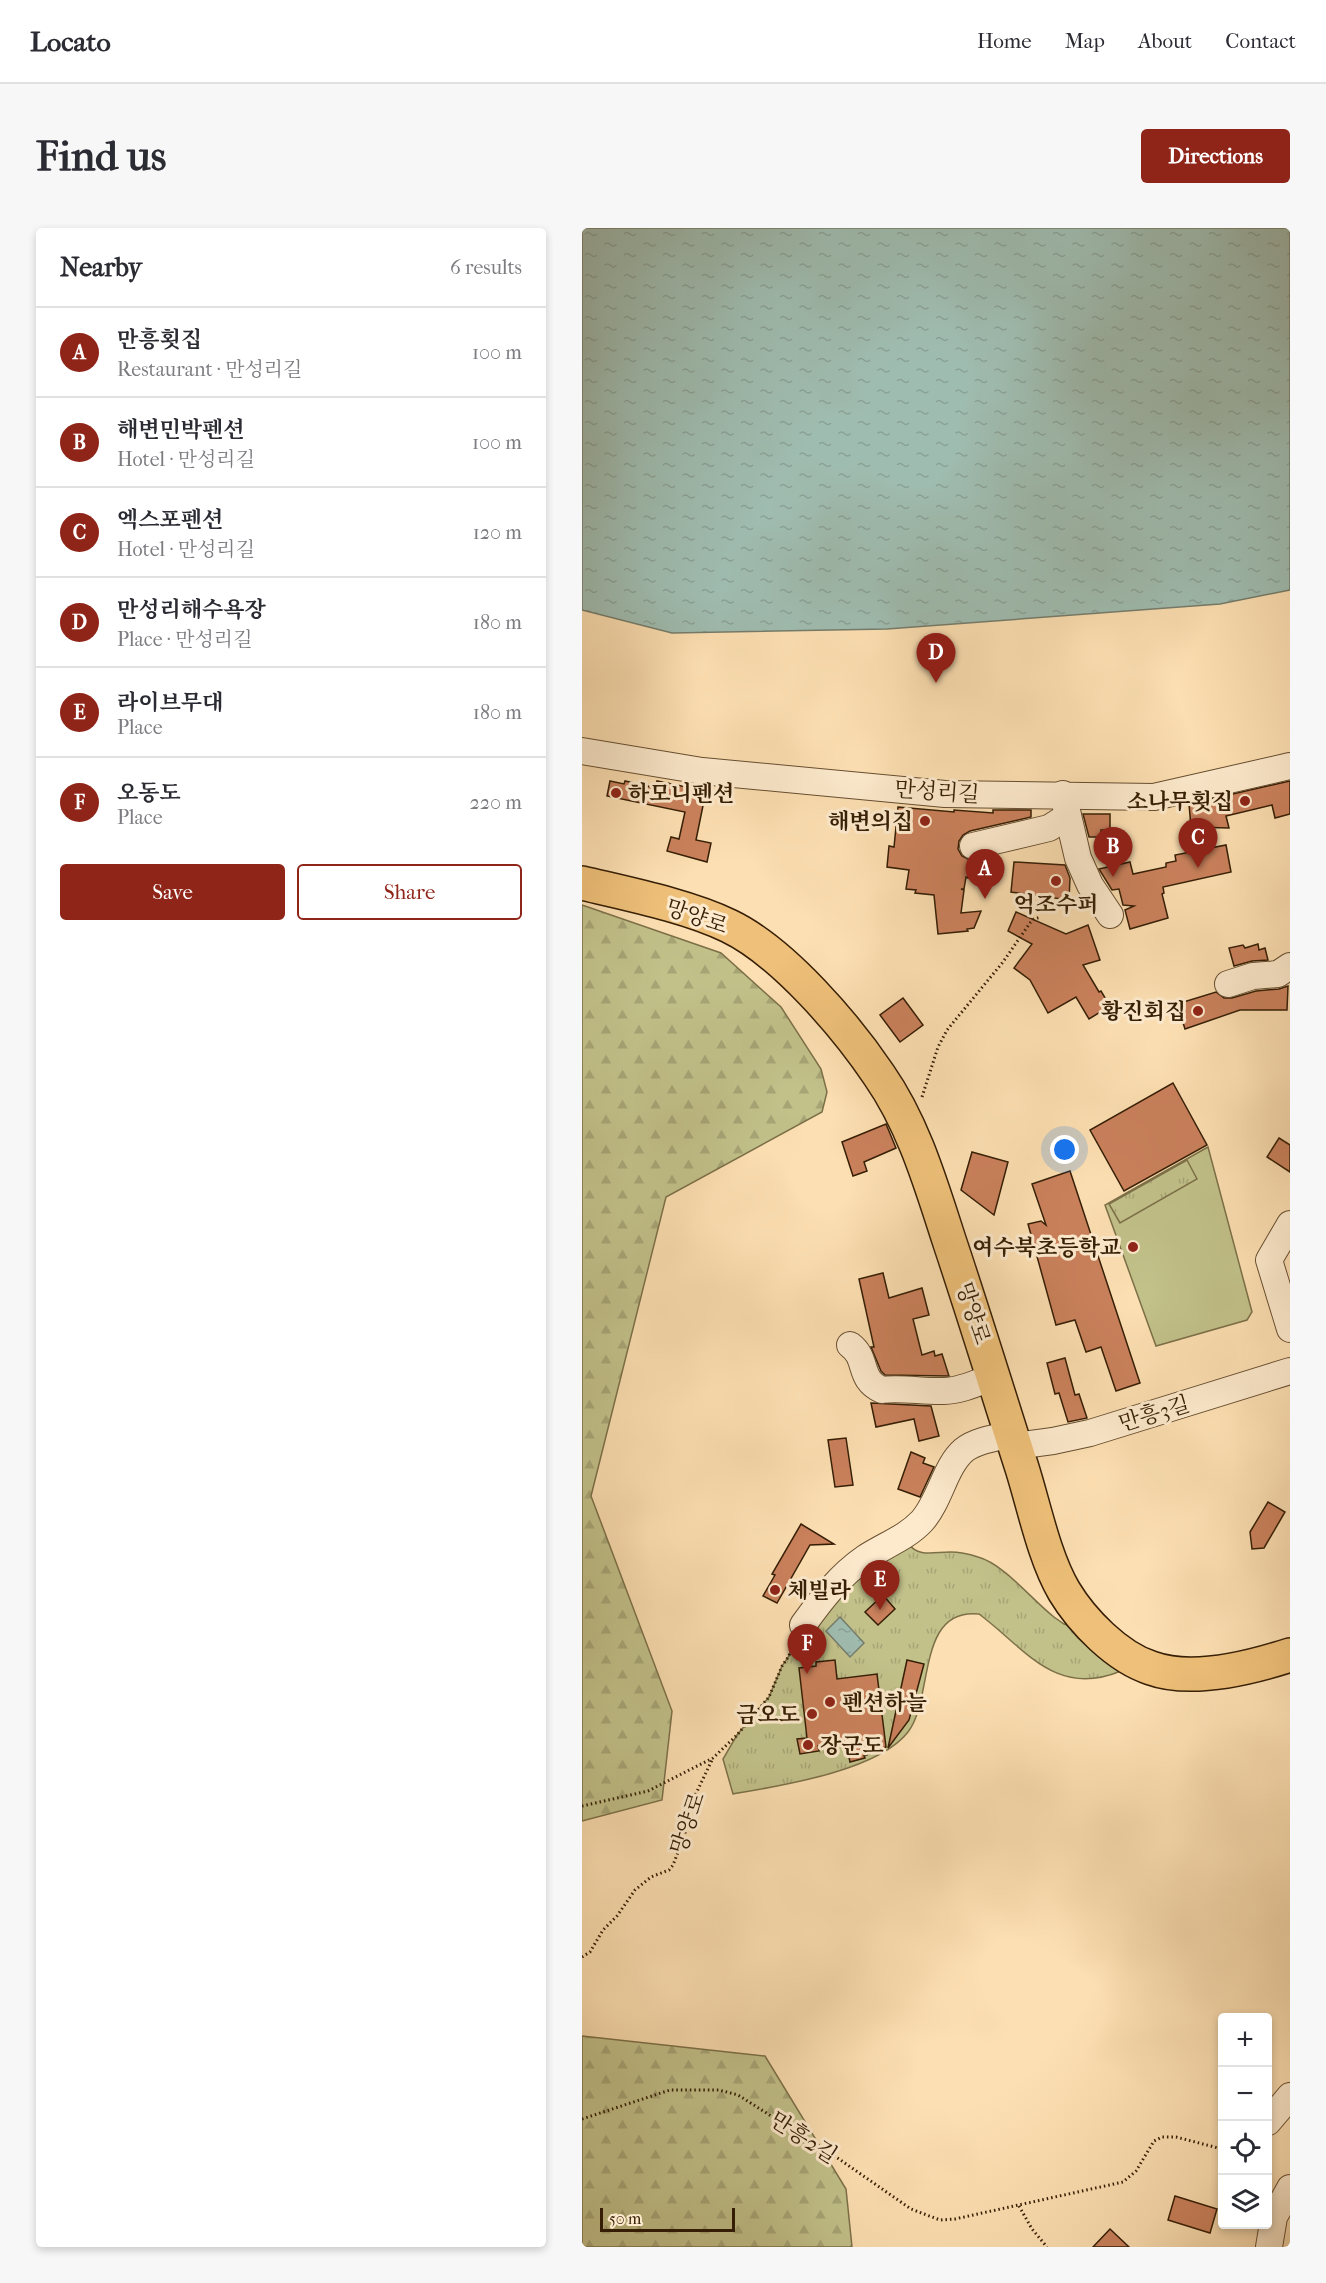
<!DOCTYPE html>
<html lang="en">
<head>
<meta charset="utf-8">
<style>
	:root { --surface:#fff; --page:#f7f7f7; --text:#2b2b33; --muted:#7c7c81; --line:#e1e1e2; --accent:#8f2418 }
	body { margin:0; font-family:"IM FELL French Canon","Noto Serif KR",serif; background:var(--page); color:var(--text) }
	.controls { position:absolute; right:18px; bottom:18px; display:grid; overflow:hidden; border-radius:6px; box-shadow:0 3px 9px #0003 }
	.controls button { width:54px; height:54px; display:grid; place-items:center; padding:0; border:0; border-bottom:2px solid var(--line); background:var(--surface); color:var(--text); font:30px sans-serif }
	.scale { position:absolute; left:18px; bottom:15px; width:135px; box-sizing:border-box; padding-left:6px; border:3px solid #351e05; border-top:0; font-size:16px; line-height:21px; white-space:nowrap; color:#351e05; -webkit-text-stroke:4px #fdeacd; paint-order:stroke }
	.you { position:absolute; left:483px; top:922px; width:21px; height:21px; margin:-15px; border:4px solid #fff; border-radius:50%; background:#1a73e8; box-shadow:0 0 0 9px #1a73e833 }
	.badge { display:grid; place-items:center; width:39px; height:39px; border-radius:50%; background:var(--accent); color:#fff; font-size:20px; font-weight:700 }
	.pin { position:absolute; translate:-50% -50px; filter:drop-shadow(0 2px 3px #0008) }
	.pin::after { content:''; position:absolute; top:32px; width:21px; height:18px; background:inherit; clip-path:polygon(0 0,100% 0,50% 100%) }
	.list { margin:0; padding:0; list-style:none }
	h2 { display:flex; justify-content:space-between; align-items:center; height:78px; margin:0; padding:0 24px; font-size:26px }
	h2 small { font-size:20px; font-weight:400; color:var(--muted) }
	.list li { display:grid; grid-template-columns:39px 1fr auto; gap:18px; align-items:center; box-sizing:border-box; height:90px; padding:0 24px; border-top:2px solid var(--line) }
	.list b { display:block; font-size:22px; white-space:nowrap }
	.list p { margin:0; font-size:20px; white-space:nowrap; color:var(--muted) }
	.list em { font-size:20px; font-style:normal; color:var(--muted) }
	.actions { display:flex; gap:12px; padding:18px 24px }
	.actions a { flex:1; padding:14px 0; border:2px solid var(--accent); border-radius:6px; text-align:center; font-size:21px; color:var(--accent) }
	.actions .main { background:var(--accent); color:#fff }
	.icon { flex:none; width:33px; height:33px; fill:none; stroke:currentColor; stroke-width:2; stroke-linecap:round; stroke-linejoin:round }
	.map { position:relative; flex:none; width:708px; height:2019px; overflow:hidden; border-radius:6px }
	header { display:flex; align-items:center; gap:36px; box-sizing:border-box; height:84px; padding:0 30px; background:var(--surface); border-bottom:2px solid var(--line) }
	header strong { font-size:28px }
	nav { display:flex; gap:33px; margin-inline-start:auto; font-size:21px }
	.intro { display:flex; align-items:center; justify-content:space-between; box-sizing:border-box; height:144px; padding:0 36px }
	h1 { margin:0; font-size:42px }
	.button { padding:15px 27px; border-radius:6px; background:var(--accent); color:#fff; font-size:21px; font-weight:700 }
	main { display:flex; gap:36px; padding:0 36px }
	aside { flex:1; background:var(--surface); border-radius:6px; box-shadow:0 3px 9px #0003 }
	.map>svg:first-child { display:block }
	.grass { fill:#c2c18a; stroke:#7c7048; stroke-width:1.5 }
	.forest { fill:url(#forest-firs); stroke:#7c7048; stroke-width:1.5 }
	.park { fill:url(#park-tufts); stroke:#7c7048; stroke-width:1.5 }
	.water { fill:url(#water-ripples); stroke:#757d6c; stroke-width:1.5 }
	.building { fill:#ca815c; stroke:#351e05; stroke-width:1.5 }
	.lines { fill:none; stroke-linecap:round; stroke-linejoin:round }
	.minor-casing { stroke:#674e30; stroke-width:28 }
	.major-casing { stroke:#351e05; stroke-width:36 }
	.path { stroke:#351e05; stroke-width:3; stroke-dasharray:1.5 3; stroke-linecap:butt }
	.minor { stroke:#fdeacd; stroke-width:26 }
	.major { stroke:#eec079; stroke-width:33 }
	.poi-dot { fill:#8f2418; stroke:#fdeacd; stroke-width:2 }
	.labels { text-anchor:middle; stroke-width:6; stroke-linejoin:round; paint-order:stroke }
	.street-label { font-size:22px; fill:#351e05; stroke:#fdeacd }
	.poi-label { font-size:22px; font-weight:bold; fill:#351e05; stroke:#fdeacd; text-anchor:end }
</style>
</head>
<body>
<header>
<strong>Locato</strong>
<nav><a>Home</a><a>Map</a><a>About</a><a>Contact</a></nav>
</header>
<div class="intro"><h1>Find us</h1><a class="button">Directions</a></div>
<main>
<aside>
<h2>Nearby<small>6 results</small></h2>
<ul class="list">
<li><span class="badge">A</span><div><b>만흥횟집</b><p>Restaurant · 만성리길</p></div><em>100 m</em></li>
<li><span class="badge">B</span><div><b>해변민박펜션</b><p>Hotel · 만성리길</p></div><em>100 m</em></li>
<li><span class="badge">C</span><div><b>엑스포펜션</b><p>Hotel · 만성리길</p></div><em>120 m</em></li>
<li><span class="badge">D</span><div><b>만성리해수욕장</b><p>Place · 만성리길</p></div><em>180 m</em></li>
<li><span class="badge">E</span><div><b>라이브무대</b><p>Place</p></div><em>180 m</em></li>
<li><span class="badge">F</span><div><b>오동도</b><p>Place</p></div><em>220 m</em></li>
</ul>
<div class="actions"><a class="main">Save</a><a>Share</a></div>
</aside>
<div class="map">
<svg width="708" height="2019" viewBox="0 0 708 2019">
	<defs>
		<pattern id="forest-firs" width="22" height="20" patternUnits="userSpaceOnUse" patternTransform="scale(1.5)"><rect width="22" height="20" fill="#c2c18a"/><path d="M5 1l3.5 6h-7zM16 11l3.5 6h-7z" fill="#a7a576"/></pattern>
		<pattern id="park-tufts" width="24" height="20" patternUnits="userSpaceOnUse" patternTransform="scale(1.5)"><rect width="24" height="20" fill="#c2c18a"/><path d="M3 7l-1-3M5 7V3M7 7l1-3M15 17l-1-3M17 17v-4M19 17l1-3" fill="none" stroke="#a7a576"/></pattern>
		<pattern id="water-ripples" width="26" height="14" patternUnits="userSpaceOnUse" patternTransform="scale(1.5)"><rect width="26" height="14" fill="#9fbcb0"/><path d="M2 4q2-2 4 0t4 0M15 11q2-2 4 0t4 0" fill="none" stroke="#8aa196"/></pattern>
	</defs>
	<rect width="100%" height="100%" fill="#fcdfb2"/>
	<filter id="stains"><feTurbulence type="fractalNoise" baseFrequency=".00333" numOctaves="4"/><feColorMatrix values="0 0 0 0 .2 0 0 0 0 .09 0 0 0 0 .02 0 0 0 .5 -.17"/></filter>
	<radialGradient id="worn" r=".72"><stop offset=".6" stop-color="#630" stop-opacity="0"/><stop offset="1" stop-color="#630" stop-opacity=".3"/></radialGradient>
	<!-- grass -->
	<path class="grass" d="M 626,919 L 670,1084 L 665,1092 L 574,1118 L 523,977 Z"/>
	<!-- forest -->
	<g class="forest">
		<path d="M 0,677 L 139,725 L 199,779 L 239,841 L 245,864 L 240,884 L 84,969 L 9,1268 L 90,1483 L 80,1572 L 0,1593 Z"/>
		<path d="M 0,1808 L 183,1828 L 264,1961 L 270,2019 L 0,2019 Z"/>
	</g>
	<!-- park -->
	<g class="park">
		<path d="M 605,932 L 615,951 L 538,995 L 527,976 Z"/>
		<path d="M 326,1315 C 336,1330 352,1324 368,1324 C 377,1324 387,1326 396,1329 C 422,1336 450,1372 472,1389 L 482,1396 L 493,1399 L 539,1443 C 473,1470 444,1421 397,1386 C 334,1379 352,1471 326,1504 C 296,1543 197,1558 151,1566 L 141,1531 L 155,1507 L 187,1469 L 200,1438 L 207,1428 L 211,1411 L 239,1373 Z"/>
	</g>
	<!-- water -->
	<g class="water">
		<path d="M 0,0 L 708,0 L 708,362 L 638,376 L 305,401 L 90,405 L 0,382 Z"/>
		<path d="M 258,1389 L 282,1415 L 268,1429 L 244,1403 Z"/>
	</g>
	<!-- building -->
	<g class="building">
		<path d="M 28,553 L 42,556 L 43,553 L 74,560 L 75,553 L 124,563 L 114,612 L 129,615 L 125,634 L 85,623 L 89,609 L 97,611 L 103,584 L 25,568 Z"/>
		<path d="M 708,553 L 708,586 L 693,590 L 690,577 L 644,588 L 647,600 L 609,599 L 607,576 Z"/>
		<path d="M 316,579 L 372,584 L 372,582 L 411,585 L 411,582 L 449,582 L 449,589 L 388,603 L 381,607 L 377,613 L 376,621 L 380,628 L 388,632 L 386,650 L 384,649 L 382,661 L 379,661 L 382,662 L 379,685 L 399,683 L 392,700 L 385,701 L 386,703 L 356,706 L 352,667 L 333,665 L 334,662 L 324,661 L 327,642 L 305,639 L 307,618 L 312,619 Z"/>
		<path d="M 501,586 L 528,586 L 528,602 L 519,602 L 519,609 L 507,609 Z"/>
		<path d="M 644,617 L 649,644 L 581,659 L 582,665 L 580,666 L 586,690 L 548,701 L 543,682 L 552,678 L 541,677 L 537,661 L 530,662 L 517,641 L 548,634 L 551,646 L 584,639 L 584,635 L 594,633 L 593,627 Z"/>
		<path d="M 432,634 L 483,637 L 488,650 L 487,672 L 429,664 Z"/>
		<path d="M 434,684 L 484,706 L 506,697 L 518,732 L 501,737 L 517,764 L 519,763 L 528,778 L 507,791 L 494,769 L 466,785 L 448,752 L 432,740 L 450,716 L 426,703 Z"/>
		<path d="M 676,716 L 677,722 L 683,720 L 686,732 L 670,733 L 652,738 L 647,720 L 661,717 L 663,720 Z"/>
		<path d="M 706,758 L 705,782 L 658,782 L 603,801 L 595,776 L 634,764 L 642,770 L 650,770 L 674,763 L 697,761 Z"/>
		<path d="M 321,770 L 341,797 L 318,814 L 298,787 Z"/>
		<path d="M 591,855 L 625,917 L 542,963 L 508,902 Z"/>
		<path d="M 304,896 L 314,920 L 282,934 L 285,943 L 271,948 L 260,914 Z"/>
		<path d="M 697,910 L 708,917 L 708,944 L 685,929 Z"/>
		<path d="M 390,924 L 426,934 L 412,987 L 379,962 Z"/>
		<path d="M 488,943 L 558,1155 L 534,1163 L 519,1119 L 504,1124 L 493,1092 L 474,1097 L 446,996 L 459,993 L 464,997 L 450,956 Z"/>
		<path d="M 301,1045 L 307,1070 L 340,1060 L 347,1087 L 331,1091 L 340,1127 L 352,1123 L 353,1128 L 360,1126 L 367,1148 L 303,1147 L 299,1143 L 289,1119 L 292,1119 L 277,1051 Z"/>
		<path d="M 483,1130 L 493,1167 L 497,1166 L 505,1190 L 486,1194 L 477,1165 L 473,1166 L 465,1135 Z"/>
		<path d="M 289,1175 L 349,1178 L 357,1208 L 337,1213 L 332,1191 L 294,1199 Z"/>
		<path d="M 264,1210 L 271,1257 L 253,1259 L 246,1212 Z"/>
		<path d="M 329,1224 L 343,1230 L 341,1235 L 352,1239 L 338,1269 L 316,1261 Z"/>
		<path d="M 686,1274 L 703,1284 L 682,1320 L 670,1321 L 668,1304 Z"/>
		<path d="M 219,1296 L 252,1316 L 228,1317 L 195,1375 L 181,1368 L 193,1347 L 190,1346 Z"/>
		<path d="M 301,1367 L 313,1381 L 296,1397 L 283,1384 Z"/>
		<path d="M 253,1432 L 255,1451 L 295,1446 L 304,1519 L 282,1528 L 283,1530 L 268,1534 L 264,1515 L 236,1518 L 237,1523 L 218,1526 L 215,1511 L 225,1510 L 217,1440 L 234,1438 L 234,1434 Z"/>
		<path d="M 325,1432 L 342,1436 L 327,1492 L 306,1520 Z"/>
		<path d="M 593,1968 L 635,1981 L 628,2005 L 586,1992 Z"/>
		<path d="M 528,2001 L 547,2019 L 511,2019 Z"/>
	</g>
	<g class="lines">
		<defs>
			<g id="minor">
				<path d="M 0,523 L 120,543 L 363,566 L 572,569 L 708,538"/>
				<path d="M 481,566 L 496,630 L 508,657 L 528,687"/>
				<path d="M 391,618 L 467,600 L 486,588"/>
				<path d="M 646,756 L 671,748 L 696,746 L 708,738"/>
				<path d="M 708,996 L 687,1032 L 708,1101"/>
				<path d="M 268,1117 C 287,1131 275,1151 300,1162 C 318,1159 343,1164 362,1163 C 379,1163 397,1154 413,1148"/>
				<path d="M 433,1218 L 471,1213 L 508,1205 L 708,1143"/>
				<path d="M 221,1397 C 239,1372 258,1347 283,1330 C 303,1317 324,1310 340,1293 C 358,1273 363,1238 382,1222 C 395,1212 414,1210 430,1206"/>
				<path d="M 686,1894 L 708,1868"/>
				<path d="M 687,2019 L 692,1989 L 708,1960"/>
			</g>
			<path id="major" d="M 0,655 C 46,666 106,678 147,698 C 201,724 264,798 297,847 C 332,897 349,957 368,1015 C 393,1090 416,1165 440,1240 C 452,1278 462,1329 482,1363 C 500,1393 535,1429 569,1440 C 610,1455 668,1440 708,1427"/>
		</defs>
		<!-- minor casing -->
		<use href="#minor" class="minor-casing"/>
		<!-- major casing -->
		<use href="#major" class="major-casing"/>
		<!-- path -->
		<g class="path">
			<path d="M 340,869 L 356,819 L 365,802 L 421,734 L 448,695 L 452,691 L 459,689"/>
			<path d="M 0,1578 L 66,1563 L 131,1530 L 155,1507 L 187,1469 L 200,1438 L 207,1428 L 210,1415"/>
			<path d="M 0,1729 L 8,1724 L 21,1702 L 35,1688 L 53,1662 L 69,1649 L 87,1642 L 91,1637 L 102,1609 L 110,1574 L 130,1532"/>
			<path d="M 0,1891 L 88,1862 L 137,1862 L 156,1867 L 257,1931 L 329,1981 L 358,1992 L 373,1991 L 541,1954 L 554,1943 L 572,1913 L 580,1909 L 594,1909 L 640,1921"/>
			<path d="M 437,1978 L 450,2001 L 465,2019"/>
		</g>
		<!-- minor -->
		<use href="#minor" class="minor"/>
		<!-- major -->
		<use href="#major" class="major"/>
	</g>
	<!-- markers -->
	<g class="poi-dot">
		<circle cx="34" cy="565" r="6"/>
		<circle cx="663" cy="573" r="6"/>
		<circle cx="343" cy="593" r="6"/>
		<circle cx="474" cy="653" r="6"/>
		<circle cx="616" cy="783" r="6"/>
		<circle cx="551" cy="1019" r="6"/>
		<circle cx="193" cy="1362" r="6"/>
		<circle cx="248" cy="1474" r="6"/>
		<circle cx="230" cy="1486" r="6"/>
		<circle cx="226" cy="1517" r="6"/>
	</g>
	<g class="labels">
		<!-- street labels -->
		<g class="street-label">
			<text transform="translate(355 563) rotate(4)" y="8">만성리길</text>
			<text transform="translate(115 688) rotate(19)" y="8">망양로</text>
			<text transform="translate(392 1085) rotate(72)" y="8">망양로</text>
			<text transform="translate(572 1185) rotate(-17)" y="8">만흥3길</text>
			<text transform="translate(105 1595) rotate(-71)" y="8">망양로</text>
			<text transform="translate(222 1909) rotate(33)" y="8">만흥2길</text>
		</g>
		<!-- poi labels -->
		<g class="poi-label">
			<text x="46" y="573" text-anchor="start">하모니펜션</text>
			<text x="651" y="581">소나무횟집</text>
			<text x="331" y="601">해변의집</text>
			<text x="474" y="684" text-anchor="middle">억조수퍼</text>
			<text x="604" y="791">황진회집</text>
			<text x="539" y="1027">여수북초등학교</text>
			<text x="205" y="1370" text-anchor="start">체빌라</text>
			<text x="260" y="1482" text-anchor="start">펜션하늘</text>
			<text x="218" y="1494">금오도</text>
			<text x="238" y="1525" text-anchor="start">장군도</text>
		</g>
	</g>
	<rect width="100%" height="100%" filter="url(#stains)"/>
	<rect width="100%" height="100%" fill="url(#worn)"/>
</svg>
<div class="controls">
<button>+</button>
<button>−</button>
<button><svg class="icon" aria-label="locate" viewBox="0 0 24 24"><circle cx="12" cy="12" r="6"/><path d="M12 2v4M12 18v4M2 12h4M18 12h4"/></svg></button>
<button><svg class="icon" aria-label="layers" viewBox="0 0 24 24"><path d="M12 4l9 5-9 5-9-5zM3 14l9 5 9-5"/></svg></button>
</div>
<div class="scale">50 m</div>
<div class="you"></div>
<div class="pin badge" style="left:403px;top:671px">A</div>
<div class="pin badge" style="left:531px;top:649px">B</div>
<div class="pin badge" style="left:616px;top:640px">C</div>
<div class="pin badge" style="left:354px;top:455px">D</div>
<div class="pin badge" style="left:298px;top:1382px">E</div>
<div class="pin badge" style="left:225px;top:1446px">F</div>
</div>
</main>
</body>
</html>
